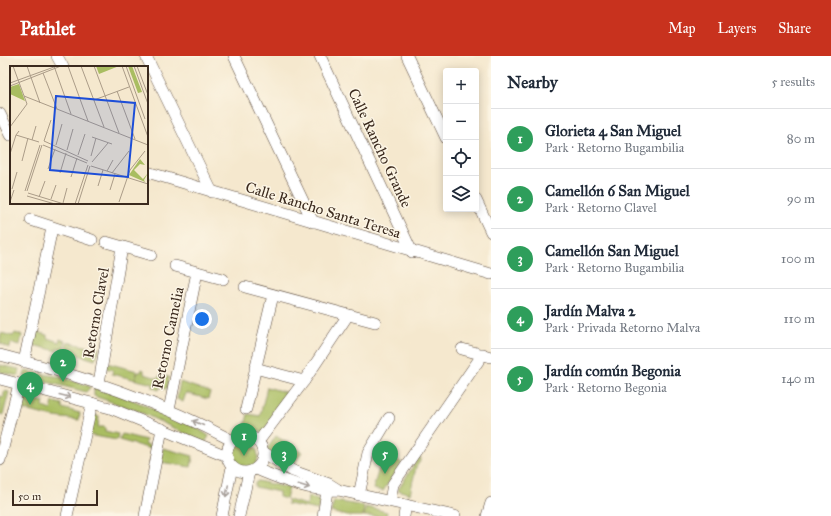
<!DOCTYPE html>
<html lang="en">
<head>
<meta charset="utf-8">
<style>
	:root { --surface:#fff; --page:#f2f2f3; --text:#1f2937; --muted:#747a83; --line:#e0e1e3; --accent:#c8321e }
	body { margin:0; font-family:"IM FELL Great Primer",serif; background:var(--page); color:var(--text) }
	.controls { position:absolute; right:12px; top:12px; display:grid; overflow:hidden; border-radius:4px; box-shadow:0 2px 10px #0003 }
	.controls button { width:36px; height:36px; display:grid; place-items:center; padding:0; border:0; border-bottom:1px solid var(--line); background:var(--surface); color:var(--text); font:20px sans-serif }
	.scale { position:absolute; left:12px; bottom:10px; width:86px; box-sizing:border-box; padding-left:4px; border:2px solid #3b2a1e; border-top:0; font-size:11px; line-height:14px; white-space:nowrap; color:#3b2a1e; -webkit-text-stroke:3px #fcf5e5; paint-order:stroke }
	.you { position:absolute; left:202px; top:263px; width:14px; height:14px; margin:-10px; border:3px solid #fff; border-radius:50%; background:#1a73e8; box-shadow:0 0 0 6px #1a73e833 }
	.badge { display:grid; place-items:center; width:26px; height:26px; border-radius:50%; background:var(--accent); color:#fff; font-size:13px; font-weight:700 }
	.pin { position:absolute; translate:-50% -33px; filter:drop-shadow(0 1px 2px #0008) }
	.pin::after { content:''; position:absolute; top:21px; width:14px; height:12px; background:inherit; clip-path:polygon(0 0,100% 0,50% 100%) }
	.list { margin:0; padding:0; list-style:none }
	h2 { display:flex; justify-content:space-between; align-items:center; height:52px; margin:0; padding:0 16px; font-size:17px }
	h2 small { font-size:13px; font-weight:400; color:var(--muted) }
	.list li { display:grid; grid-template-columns:26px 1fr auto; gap:12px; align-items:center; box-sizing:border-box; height:60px; padding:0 16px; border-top:1px solid var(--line) }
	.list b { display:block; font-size:15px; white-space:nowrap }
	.list p { margin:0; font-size:13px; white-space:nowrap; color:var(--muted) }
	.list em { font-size:13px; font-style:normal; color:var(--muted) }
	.icon { flex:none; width:22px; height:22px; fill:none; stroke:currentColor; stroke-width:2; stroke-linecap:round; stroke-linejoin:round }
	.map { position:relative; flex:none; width:491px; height:460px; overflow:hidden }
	header { display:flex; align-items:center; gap:24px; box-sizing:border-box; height:56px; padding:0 20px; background:var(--accent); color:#fff }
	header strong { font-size:19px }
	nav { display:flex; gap:22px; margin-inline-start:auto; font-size:14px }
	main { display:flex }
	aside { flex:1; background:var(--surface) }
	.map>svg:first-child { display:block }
	.green { fill:#a9bd61; stroke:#727440 }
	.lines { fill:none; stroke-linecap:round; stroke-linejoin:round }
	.minor-casing { stroke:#574638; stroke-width:12 }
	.minor { stroke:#fff; stroke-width:11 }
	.oneway { stroke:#a79f9a }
	.labels { text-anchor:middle; stroke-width:3; stroke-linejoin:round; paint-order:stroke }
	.street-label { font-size:15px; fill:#3b2a1e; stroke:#fcf5e5 }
	.inset-road { fill:none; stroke:#ab9c88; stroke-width:1 }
	.view { fill:#1d4ed8; fill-opacity:0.15; stroke:#1d4ed8; stroke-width:2 }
	.inset-edge { fill:none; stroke:#3b2a1e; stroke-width:2 }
</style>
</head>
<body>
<header>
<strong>Pathlet</strong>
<nav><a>Map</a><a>Layers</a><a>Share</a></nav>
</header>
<main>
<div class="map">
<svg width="491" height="460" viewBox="0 0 491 460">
	<rect width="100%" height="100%" fill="#fcf5e5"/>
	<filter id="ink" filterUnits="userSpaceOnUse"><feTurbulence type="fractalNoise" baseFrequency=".025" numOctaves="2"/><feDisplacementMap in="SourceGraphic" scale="8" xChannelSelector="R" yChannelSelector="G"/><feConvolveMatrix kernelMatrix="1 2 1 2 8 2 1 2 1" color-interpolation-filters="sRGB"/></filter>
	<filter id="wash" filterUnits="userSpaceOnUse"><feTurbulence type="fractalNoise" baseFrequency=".012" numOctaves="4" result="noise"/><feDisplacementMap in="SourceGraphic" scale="16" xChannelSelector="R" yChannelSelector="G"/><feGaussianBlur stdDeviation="0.9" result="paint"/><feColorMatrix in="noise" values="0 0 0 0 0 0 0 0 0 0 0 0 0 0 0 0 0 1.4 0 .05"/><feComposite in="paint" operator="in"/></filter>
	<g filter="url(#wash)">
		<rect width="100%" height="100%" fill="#f5e8ce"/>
		<!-- green -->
		<g class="green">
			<path d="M 36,276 L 47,279 L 47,282 L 59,286 L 60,283 L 65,285 L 64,294 L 57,292 L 57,295 L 33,289 Z"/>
			<path d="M 1,277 L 13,280 L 15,277 L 22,279 L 20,289 L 11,287 L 10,292 L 0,287 Z"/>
			<path d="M 67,286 L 99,293 L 95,304 L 66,295 Z"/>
			<path d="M 107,307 L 137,315 L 135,324 L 138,316 L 141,316 L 142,313 L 144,314 L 144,318 L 158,322 L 160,319 L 169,321 L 167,333 L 160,331 L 159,334 L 153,332 L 153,328 L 112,318 L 113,314 L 105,312 Z"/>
			<path d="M 0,309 L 19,313 L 19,320 L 0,316 Z"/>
			<path d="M 25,315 L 60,321 L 89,330 L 90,332 L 86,336 L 24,320 Z"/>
			<path d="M 180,326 L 210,336 L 208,343 L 186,337 L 183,346 L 177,343 Z"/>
			<path d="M 98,329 L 195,371 L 209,380 L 205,387 L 138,355 L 94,340 L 94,332 Z"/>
			<path d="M 267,331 L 288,337 L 263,377 L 245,370 L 248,358 L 260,360 Z"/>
			<path d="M 4,335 L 9,336 L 3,359 L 0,358 L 0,340 L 4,341 Z"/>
			<path d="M 18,340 L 44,346 L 43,351 L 51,354 L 53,346 L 62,348 L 62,352 L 80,357 L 79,364 L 54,361 L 16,352 Z"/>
			<path d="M 93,358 L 99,361 L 98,371 L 105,371 L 105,375 L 118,378 L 117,384 L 88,379 Z"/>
			<path d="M 122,378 L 146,384 L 145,388 L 151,390 L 151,393 L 119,384 Z"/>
			<path d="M 276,380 L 302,396 L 294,407 L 266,395 Z"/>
			<circle cx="244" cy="400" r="14"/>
			<path d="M 378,391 L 402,407 L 383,435 L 373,433 L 381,405 L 373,404 Z"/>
			<path d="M 163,392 L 193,400 L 191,411 L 160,406 Z"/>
			<path d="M 418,402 L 421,402 L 421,404 L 416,411 L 410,438 L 398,434 Z"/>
			<path d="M 258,425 L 289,432 L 286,443 L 279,441 L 279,436 L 255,431 L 255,427 Z"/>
			<path d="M 308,440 L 320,445 L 318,454 L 287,448 L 288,444 L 307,449 Z"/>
			<path d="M 334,445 L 364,450 L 363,460 L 348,460 L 331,456 Z"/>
			<path d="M 366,451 L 387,456 L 386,460 L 364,460 Z"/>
		</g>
	</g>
	<g filter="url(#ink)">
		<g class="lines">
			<defs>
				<g id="minor">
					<path d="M 57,0 L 63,11"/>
					<path d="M 146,0 L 212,136"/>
					<path d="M 234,0 L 313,166"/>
					<path d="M 320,0 L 412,196"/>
					<path d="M 407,0 L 446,82"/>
					<path d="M 0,58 L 10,79"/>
					<path d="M 147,116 L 491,218"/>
					<path d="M 476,144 L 491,176"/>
					<path d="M 31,164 L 92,184"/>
					<path d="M 106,186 L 151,199"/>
					<path d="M 175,210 L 223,223"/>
					<path d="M 245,231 L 375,266"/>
					<path d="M 462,293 L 491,301"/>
					<path d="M 0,299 C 81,320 159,345 233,385"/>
					<path d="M 24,306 L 52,172"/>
					<path d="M 255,312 L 304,325"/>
					<path d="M 0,323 L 110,352 L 227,400"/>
					<path d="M 99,327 L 122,191"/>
					<path d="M 246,353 L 273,239"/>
					<path d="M 169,354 L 197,216"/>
					<circle cx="245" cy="398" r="18"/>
					<path d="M 258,386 L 304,325 L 348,259"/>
					<path d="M 263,396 L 293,415 L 329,428 L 337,433"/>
					<path d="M 0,404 L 19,328"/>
					<path d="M 256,413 C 281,423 310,436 338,434 L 455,460"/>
					<path d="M 359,439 L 368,397 L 389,362"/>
					<path d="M 390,445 L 393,428 L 483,298"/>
					<path d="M 67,460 L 92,347"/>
					<path d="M 145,460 L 162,373"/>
					<path d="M 222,460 L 232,411"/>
					<path d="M 239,460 L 249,416"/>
					<path d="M 323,460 L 328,429"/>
					<path d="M 404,460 L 406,449"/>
					<path d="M 487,460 L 491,447"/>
				</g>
			</defs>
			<!-- minor casing -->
			<use href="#minor" class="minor-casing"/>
			<!-- minor -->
			<use href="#minor" class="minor"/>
		</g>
		<!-- one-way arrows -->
		<defs><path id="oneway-shaft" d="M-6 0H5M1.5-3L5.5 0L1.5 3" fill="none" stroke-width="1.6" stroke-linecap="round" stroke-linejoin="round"/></defs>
		<g class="oneway">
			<use href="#oneway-shaft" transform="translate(65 340) rotate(15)"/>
			<use href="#oneway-shaft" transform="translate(198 367) rotate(-156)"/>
			<use href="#oneway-shaft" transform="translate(304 430) rotate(17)"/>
			<use href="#oneway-shaft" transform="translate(227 435) rotate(102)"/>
		</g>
	</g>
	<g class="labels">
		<!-- street labels -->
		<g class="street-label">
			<text transform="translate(380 92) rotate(65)" y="5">Calle Rancho Grande</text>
			<text transform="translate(323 154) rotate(17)" y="5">Calle Rancho Santa Teresa</text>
			<text transform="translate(96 257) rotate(-80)" y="5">Retorno Clavel</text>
			<text transform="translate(168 282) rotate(-78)" y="5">Retorno Camelia</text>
		</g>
	</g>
	<!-- overview -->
	<g transform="translate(10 10)">
		<rect width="138" height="138" fill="#f5e8ce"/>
		<path d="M 86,0 L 109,0 L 89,8 ZM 118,0 L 122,0 L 132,26 L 128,27 ZM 9,18 L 15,35 L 0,28 L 0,21 ZM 130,93 L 135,99 L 130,98 L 124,104 L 133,113 L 138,107 L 134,114 L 135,116 L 119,109 Z" fill="#a9bd61"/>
		<path class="inset-road" d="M 17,0 L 30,37M 44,0 L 61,48M 58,0 L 78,55M 71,0 L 94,61M 84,0 L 109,67M 112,0 L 138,71M 116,0 L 135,53M 124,0 L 138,38M 127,0 L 138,29M 33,7 L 47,43M 0,17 L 44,1M 0,20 L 51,0M 107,25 L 125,73M 14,30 L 138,79M 84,34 L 119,21M 0,61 L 17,38 L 3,0M 9,65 L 6,69 L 29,76M 82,71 L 102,78M 22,74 L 26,60M 34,75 L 78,95M 34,75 L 41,54M 33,79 L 77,97M 46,79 L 52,58M 57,84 L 63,63M 0,88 L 6,69M 68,89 L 75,68M 81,90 L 86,72M 12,95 L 18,72M 82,96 L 98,77M 81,100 L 138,118M 38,103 L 45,83M 97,105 L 103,94M 50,107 L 56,87M 102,107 L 119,85M 61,111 L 67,92M 88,120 L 93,104M 2,123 L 7,106M 100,124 L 105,108M 15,125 L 30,79M 17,125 L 32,79M 18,127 L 54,138M 17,130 L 45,138M 29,131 L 35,115M 41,133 L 46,119M 0,136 L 4,124M 109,136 L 120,104 L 135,85M 53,137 L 57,122M 65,138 L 78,99M 68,138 L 80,100"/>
		<path class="view" d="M 46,30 L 125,37 L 118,111 L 40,104 Z"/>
		<rect width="138" height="138" class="inset-edge"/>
	</g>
</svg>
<div class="controls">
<button>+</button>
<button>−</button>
<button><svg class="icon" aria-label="locate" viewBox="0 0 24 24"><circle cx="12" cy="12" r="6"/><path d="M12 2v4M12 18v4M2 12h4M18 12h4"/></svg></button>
<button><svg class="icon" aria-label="layers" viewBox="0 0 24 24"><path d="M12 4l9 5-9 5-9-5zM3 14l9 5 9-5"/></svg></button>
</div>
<div class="scale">50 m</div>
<div class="you"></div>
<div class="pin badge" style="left:244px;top:400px;background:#2e9e5b">1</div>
<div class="pin badge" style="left:63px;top:326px;background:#2e9e5b">2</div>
<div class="pin badge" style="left:284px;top:418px;background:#2e9e5b">3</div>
<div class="pin badge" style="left:30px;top:349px;background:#2e9e5b">4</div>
<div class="pin badge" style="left:385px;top:418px;background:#2e9e5b">5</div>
</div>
<aside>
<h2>Nearby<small>5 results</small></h2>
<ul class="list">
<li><span class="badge" style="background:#2e9e5b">1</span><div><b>Glorieta 4 San Miguel</b><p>Park · Retorno Bugambilia</p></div><em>80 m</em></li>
<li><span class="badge" style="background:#2e9e5b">2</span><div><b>Camellón 6 San Miguel</b><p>Park · Retorno Clavel</p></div><em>90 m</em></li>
<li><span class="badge" style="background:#2e9e5b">3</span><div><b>Camellón San Miguel</b><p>Park · Retorno Bugambilia</p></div><em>100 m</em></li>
<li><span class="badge" style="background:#2e9e5b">4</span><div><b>Jardín Malva 2</b><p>Park · Privada Retorno Malva</p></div><em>110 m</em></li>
<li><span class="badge" style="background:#2e9e5b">5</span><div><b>Jardín común Begonia</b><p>Park · Retorno Begonia</p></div><em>140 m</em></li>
</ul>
</aside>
</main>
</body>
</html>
